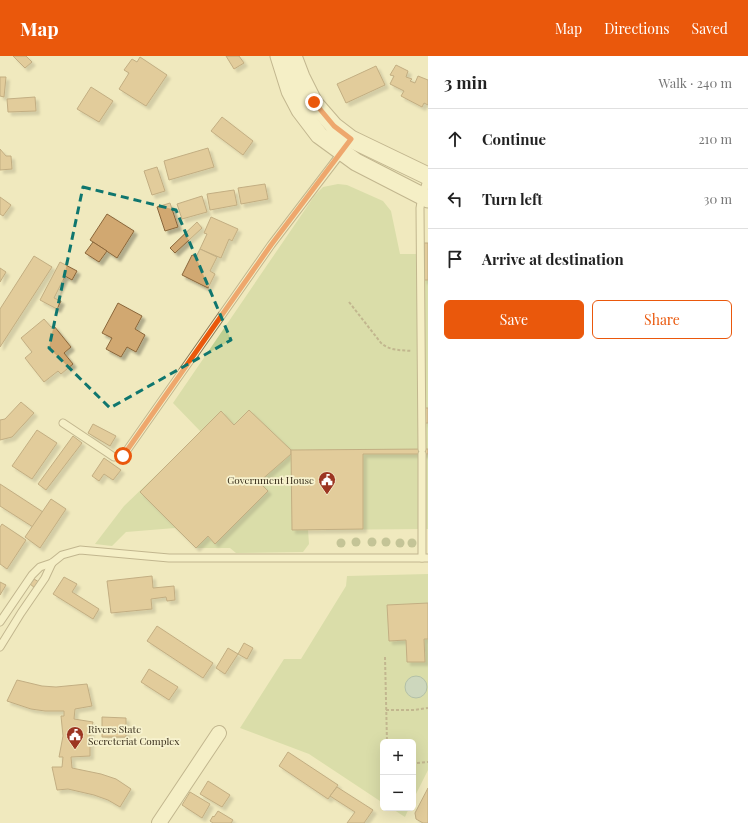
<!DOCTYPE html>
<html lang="en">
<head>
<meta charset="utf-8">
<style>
	:root { --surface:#fff; --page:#f2f2f2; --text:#222; --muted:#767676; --line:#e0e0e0; --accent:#ea580c }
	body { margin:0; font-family:"Playfair Display",serif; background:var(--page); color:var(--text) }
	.controls { position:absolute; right:12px; bottom:12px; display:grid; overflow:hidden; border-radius:6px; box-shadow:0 4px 16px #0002 }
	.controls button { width:36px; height:36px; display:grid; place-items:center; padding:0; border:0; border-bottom:1px solid var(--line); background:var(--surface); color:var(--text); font:20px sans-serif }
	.stop { position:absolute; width:12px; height:12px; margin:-9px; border:3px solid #ea580c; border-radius:50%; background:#fff }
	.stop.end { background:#ea580c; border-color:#fff; box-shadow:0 1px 4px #0008 }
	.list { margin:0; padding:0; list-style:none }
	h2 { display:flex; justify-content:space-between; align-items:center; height:52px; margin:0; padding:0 16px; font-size:17px }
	h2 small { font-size:13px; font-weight:400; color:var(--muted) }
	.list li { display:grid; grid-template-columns:26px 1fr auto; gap:12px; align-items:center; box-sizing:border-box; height:60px; padding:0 16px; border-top:1px solid var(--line) }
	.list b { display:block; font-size:15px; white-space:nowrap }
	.list em { font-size:13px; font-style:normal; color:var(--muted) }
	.actions { display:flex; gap:8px; padding:12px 16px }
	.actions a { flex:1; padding:9px 0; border:1px solid var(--accent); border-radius:6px; text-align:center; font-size:14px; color:var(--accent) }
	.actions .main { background:var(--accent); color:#fff }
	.icon { flex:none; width:22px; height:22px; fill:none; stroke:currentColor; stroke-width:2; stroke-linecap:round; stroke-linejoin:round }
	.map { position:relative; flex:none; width:428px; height:767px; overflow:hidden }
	header { display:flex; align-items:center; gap:24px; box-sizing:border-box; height:56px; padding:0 20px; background:var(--accent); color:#fff }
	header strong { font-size:19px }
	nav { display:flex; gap:22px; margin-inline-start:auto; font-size:14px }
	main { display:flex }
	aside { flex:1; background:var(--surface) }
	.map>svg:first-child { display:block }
	.green { fill:#becf91 }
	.water { fill:#a2c1bd; stroke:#688f8c }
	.building { fill:#d1a871; stroke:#8a663a; filter:url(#shadow) }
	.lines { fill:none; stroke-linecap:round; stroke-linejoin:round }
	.service-casing { stroke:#897956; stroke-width:9 }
	.minor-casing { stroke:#897956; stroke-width:16 }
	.tertiary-casing { stroke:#897956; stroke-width:19 }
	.path { stroke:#897956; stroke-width:2; stroke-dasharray:3 2; stroke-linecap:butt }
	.service { stroke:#fbf5d1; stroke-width:7 }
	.minor { stroke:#fbf5d1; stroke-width:14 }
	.tertiary { stroke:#fbf5d1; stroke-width:17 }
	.tree { fill:#8f9868 }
	.route { stroke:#ea580c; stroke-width:5 }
	.marked { fill:none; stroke:#0f766e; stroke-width:3; stroke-dasharray:8 5; stroke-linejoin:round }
	.labels { text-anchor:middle; stroke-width:3.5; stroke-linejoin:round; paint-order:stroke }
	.poi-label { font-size:10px; fill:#382e1b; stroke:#f7f2ce; text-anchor:end }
</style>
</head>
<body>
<header>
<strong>Map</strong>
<nav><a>Map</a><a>Directions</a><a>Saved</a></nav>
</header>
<main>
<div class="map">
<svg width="428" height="767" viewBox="0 0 428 767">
	<defs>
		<filter id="shadow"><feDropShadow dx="3.5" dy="3.5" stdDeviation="1" flood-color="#0004"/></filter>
	</defs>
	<rect width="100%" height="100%" fill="#f0e9be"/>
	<!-- green -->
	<g class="green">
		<path d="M 338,128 L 347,129 L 383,145 L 391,155 L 400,198 L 424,198 L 428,224 L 428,473 L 308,474 L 309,488 L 303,496 L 236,497 L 230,492 L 196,492 L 175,472 L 126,476 L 112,490 L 95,488 L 124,450 L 201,376 L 173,347 L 315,139 L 323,131 Z"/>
		<path d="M 428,518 L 428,714 L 413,744 L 413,686 L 383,686 L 383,747 L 309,698 L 240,672 L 284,603 L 301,603 L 346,530 L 347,520 Z"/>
		<path d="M 391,752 L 409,752 L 405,761 Z"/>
	</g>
	<!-- water -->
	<circle class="water" cx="416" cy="631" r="11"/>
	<!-- building -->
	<g class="building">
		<path d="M 13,0 L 26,0 L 32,6 L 25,12 Z"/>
		<path d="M 226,0 L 239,0 L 244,7 L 234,13 Z"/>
		<path d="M 140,1 L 167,19 L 146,50 L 119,33 L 129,17 L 124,14 L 132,3 L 137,6 Z"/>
		<path d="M 396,9 L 408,15 L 406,21 L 412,23 L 410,25 L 415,27 L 418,20 L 428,24 L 428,49 L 424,47 L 422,51 L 401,40 L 404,35 L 390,28 L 394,20 L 390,19 Z"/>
		<path d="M 376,10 L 385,29 L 346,47 L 337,28 Z"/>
		<path d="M 0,21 L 6,21 L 4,41 L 0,40 Z"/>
		<path d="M 91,31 L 113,45 L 99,66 L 77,53 Z"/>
		<path d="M 35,41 L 36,55 L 8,56 L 7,43 Z"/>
		<path d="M 222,61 L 253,85 L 243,99 L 211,75 Z"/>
		<path d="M 208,92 L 214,111 L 169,124 L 164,105 Z"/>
		<path d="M 0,93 L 6,100 L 11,100 L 12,113 L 0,114 Z"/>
		<path d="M 157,111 L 165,135 L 152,139 L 144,115 Z"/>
		<path d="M 265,128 L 268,143 L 241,148 L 238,132 Z"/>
		<path d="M 234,134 L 237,149 L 210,154 L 207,138 Z"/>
		<path d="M 202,140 L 207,156 L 182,163 L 177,148 Z"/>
		<path d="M 0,141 L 11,149 L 3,160 L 0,158 Z"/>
		<path d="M 170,147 L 178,171 L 165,175 L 157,151 Z"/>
		<path d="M 107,158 L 134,175 L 117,202 L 90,184 Z"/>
		<path d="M 211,161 L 238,173 L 232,185 L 229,183 L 221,202 L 200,193 L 207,178 L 204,177 Z"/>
		<path d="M 197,166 L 202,172 L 175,197 L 170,192 Z"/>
		<path d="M 93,186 L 107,195 L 99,206 L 85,197 Z"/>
		<rect x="424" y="187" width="4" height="37"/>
		<path d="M 200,193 L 217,201 L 210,215 L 215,218 L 208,232 L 182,219 L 192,199 L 196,201 Z"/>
		<path d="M 34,200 L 52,211 L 0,291 L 0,253 Z"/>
		<path d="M 60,206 L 77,215 L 72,224 L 65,220 L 54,242 L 61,245 L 57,253 L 40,244 Z"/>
		<path d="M 0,212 L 6,216 L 0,226 Z"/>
		<path d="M 118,247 L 142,260 L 135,273 L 145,279 L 136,296 L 127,291 L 121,301 L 106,293 L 112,282 L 102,277 Z"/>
		<path d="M 44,263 L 51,271 L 54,270 L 71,291 L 64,297 L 73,308 L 61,318 L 58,315 L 44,326 L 25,302 L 32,296 L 21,282 Z"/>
		<path d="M 21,346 L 34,357 L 12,381 L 0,384 L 0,364 L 5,363 Z"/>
		<rect x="425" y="352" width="3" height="15"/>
		<path d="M 249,354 L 291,394 L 291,398 L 259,426 L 268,435 L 215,488 L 208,480 L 196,492 L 140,436 L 221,355 L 234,369 Z"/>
		<path d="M 93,368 L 116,380 L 110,390 L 88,377 Z"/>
		<path d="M 37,374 L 57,387 L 32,423 L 12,410 Z"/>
		<path d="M 73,380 L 82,387 L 46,434 L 38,428 Z"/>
		<path d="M 428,393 L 428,398 L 363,398 L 363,473 L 292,474 L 291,394 Z"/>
		<path d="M 104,402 L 121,414 L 113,424 L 104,418 L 99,425 L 92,420 Z"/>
		<path d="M 0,428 L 43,456 L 33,471 L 0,450 Z"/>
		<path d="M 51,443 L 66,453 L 40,492 L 25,481 Z"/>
		<path d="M 2,468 L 26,484 L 7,513 L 0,508 L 0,471 Z"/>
		<path d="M 152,520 L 153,532 L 174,530 L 175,544 L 167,545 L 166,541 L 151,543 L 152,553 L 111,557 L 107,525 Z"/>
		<path d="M 64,521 L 77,528 L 72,536 L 99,553 L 93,563 L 53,538 Z"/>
		<path d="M 34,523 L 39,526 L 35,532 L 30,528 Z"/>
		<path d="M 0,526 L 6,529 L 0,539 Z"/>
		<path d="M 428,547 L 428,583 L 424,583 L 425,606 L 407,606 L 406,584 L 389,585 L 387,549 Z"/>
		<path d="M 157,570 L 213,607 L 203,622 L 147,585 Z"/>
		<path d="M 244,587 L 253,592 L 247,603 L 238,598 Z"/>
		<path d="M 228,592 L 238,598 L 225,618 L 216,612 Z"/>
		<path d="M 149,613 L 178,631 L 169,644 L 141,626 Z"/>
		<path d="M 17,624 L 42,630 L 56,631 L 87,628 L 92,650 L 75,653 L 74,663 L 93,666 L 90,679 L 90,700 L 71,701 L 72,712 L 101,718 L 116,723 L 131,733 L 120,751 L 108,744 L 94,739 L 68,733 L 57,734 L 52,711 L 62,711 L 63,701 L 59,701 L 63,680 L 61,660 L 64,660 L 64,655 L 45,655 L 31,653 L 7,645 Z"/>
		<path d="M 102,661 L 126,662 L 126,681 L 102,681 Z"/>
		<path d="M 288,696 L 338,729 L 328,743 L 279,710 Z"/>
		<path d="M 208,725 L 230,739 L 222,751 L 200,738 Z"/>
		<path d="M 337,731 L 373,754 L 364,767 L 347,767 L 355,756 L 330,740 Z"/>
		<path d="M 428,732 L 428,767 L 423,767 L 416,763 L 415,757 Z"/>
		<path d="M 190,736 L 210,748 L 202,762 L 182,749 Z"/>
		<path d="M 218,755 L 233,764 L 231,767 L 213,767 L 210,765 L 213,760 L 214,761 Z"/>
	</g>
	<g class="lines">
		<defs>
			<g id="service">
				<path d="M 63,367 L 114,401 L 123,400 L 271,189 L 342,96"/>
				<path d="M 422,393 L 420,152 L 422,140 L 428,121"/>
				<path d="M 422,398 L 422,502"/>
				<path d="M 0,566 L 32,519 L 40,511 L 52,507 L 62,499 L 80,494 L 169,502 L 428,502"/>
				<path d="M 0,591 L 21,557 L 45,522 L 52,507"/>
			</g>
			<path id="minor" d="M 159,767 L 219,677"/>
			<g id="tertiary">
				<path d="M 279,0 L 290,35 L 300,54 L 319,79 L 356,106 L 428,143"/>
				<path d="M 293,0 L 301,21 L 314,47 L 334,70 L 351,83 L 428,120"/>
			</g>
		</defs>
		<!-- service casing -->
		<use href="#service" class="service-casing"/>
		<!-- minor casing -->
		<use href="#minor" class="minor-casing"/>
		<!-- tertiary casing -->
		<use href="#tertiary" class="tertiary-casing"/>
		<!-- path -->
		<g class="path">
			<path d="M 349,246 L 381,287 C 390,295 401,294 412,295"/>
			<path d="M 385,601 L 387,686"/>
			<path d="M 386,654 L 414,654 L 428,652"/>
			<path d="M 413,710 L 417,707 L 428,706"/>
			<path d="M 382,740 L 383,740"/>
		</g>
		<!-- service -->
		<use href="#service" class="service"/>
		<!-- minor -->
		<use href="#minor" class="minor"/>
		<!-- tertiary -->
		<use href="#tertiary" class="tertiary"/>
	</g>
	<!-- trees -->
	<g class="tree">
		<circle cx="356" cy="486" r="4.5"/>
		<circle cx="372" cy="486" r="4.5"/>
		<circle cx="386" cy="486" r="4.5"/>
		<circle cx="341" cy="487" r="4.5"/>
		<circle cx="400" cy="487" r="4.5"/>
		<circle cx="412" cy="487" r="4.5"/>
	</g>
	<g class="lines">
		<!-- route -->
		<path class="route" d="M 123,400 L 271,189 L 351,83 L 334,70 L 314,46"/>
	</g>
	<!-- marked area -->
	<path d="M0 0H428V767H0ZM 83,131 L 176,154 L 231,284 L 110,352 L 49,292 Z" fill="#f0e9be" fill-opacity=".55" fill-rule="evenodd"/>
	<path class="marked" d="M 83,131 L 176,154 L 231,284 L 110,352 L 49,292 Z"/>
	<!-- icons -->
	<defs>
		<symbol id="civic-pin" viewBox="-11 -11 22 30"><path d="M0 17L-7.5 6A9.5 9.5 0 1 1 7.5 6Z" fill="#9c3522" stroke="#f7f2ce"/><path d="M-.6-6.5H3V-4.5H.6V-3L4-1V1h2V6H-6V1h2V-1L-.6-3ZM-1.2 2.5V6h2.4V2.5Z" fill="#fff"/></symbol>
	</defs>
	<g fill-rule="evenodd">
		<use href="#civic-pin" x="317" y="414" width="20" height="27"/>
		<use href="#civic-pin" x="65" y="669" width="20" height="27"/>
	</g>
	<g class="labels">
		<!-- poi labels -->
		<g class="poi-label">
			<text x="314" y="428">Government House</text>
			<text x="88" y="677" text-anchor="start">Rivers State<tspan x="88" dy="12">Secreteriat Complex</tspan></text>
		</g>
	</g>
</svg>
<div class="controls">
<button>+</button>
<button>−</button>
</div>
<div class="stop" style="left:123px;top:400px"></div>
<div class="stop end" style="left:314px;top:46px"></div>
</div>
<aside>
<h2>3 min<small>Walk · 240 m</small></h2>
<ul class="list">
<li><svg class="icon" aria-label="ahead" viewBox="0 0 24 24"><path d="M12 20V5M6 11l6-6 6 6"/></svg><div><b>Continue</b></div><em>210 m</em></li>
<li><svg class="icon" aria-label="left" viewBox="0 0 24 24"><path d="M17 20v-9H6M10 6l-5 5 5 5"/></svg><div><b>Turn left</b></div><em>30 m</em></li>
<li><svg class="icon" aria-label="arrive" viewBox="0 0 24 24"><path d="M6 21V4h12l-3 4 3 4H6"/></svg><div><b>Arrive at destination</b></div></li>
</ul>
<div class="actions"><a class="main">Save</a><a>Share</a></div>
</aside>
</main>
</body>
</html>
